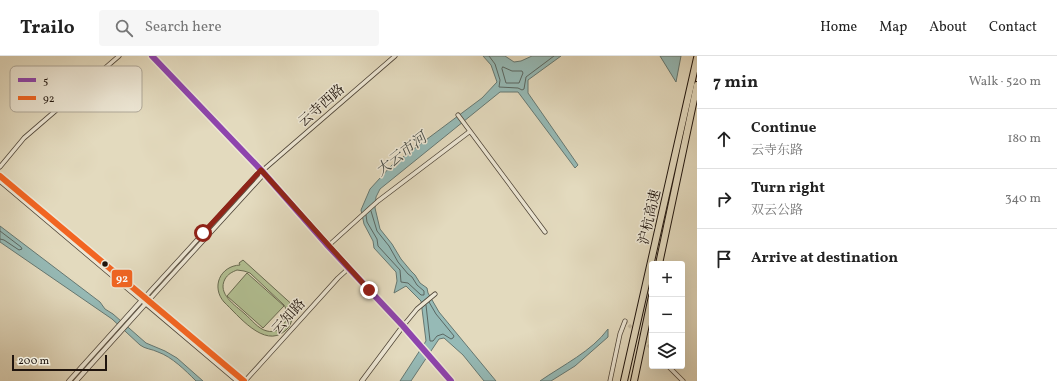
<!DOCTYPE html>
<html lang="en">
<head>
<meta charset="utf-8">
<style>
	:root { --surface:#fff; --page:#f6f6f6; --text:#222; --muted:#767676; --line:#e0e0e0 }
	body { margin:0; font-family:Vollkorn,"Noto Serif SC",serif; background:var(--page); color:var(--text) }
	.controls { position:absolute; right:12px; bottom:12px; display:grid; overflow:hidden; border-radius:4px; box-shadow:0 4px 16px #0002 }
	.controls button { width:36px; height:36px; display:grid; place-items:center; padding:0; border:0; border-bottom:1px solid var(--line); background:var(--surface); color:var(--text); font:20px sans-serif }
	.scale { position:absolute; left:12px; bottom:10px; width:95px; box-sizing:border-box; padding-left:4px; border:2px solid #1f140d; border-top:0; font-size:11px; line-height:14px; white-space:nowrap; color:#1f140d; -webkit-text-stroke:3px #ede7d5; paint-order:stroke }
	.stop { position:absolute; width:12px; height:12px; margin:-9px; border:3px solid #8f2418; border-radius:50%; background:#fff }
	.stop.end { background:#8f2418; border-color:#fff; box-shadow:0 1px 4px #0008 }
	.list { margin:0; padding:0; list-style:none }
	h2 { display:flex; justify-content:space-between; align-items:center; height:52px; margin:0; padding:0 16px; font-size:17px }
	h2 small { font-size:13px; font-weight:400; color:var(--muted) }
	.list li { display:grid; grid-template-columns:26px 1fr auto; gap:12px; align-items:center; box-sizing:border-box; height:60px; padding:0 16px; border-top:1px solid var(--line) }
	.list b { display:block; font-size:15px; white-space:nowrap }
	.list p { margin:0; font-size:13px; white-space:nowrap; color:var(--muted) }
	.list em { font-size:13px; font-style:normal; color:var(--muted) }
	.icon { flex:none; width:22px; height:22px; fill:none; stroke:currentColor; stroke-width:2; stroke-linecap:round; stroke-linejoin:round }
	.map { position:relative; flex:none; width:697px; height:325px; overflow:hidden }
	header { display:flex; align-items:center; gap:24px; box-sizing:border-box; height:56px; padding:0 20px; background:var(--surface); border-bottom:1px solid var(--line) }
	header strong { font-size:19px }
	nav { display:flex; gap:22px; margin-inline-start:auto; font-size:14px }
	.search { width:280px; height:36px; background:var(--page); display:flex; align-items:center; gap:10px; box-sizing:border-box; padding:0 14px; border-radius:4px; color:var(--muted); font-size:15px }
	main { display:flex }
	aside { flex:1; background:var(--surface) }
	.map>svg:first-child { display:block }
	.green { fill:#b2c093; stroke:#686a50; fill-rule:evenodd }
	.water { fill:#96bab6; stroke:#667872 }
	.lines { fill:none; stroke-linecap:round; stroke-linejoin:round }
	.shore { stroke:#5a6762; stroke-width:1 }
	.minor-tunnel { stroke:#c6bca3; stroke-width:3.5; stroke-dasharray:3.5 2; stroke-linecap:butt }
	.minor-casing { stroke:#504639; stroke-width:5 }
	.tertiary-casing { stroke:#504639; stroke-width:5.5 }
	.motorway-casing { stroke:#1f140d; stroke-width:8 }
	.minor { stroke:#ede7d5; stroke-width:3.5 }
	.tertiary { stroke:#ede7d5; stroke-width:4 }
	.motorway { stroke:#e3dabe; stroke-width:6 }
	.bus-1-casing { stroke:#ede7d5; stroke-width:9 }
	.bus-2-casing { stroke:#ede7d5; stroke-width:9 }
	.bus-1 { stroke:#8e44ad; stroke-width:6 }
	.bus-2 { stroke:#f26522; stroke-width:6 }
	.route { stroke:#8f2418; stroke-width:5 }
	.bus-dot { fill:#1f140d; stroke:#ede7d5; stroke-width:1.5 }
	.labels { text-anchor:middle; stroke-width:3; stroke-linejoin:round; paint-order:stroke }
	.street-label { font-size:14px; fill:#1f140d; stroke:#ede7d5 }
	.water-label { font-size:15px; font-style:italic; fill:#494e48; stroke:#ede7d5 }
	.key { fill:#ede7d5; stroke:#afa899; stroke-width:1 }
	.key-label { font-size:11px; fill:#1f140d }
	.line-badge { stroke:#ede7d5; stroke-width:1.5 }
	.badge-label { font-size:11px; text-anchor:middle; font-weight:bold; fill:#fff }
</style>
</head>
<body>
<header>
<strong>Trailo</strong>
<div class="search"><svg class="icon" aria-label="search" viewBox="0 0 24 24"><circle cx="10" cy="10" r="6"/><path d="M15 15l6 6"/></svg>Search here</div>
<nav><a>Home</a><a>Map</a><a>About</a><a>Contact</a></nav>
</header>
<main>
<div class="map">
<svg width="697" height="325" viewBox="0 0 697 325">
	<rect width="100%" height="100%" fill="#e3dabe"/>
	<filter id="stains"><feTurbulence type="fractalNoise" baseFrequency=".005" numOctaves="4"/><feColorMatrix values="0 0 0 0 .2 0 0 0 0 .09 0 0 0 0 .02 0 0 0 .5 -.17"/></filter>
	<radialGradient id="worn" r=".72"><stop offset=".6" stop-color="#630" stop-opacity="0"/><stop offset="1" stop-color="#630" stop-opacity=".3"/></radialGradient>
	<!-- green -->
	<g class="green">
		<path d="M 243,204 L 297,253 L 294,257 L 292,256 C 293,263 291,270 285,275 C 264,293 238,259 224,246 C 211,231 220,210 240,209 L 239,207 ZM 237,214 L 244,215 L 250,217 L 284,249 C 287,254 289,260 285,266 C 282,273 274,277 267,275 C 258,273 251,263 245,258 C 235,249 217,238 225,223 C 228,218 232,216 237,214 Z"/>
		<path d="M 247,217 L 284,250 L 263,272 L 227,240 Z"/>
	</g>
	<!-- water -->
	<g class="water">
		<path d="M 483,0 L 505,0 L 514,6 L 521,5 L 532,0 L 561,0 L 528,24 L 528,37 L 578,109 L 575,112 L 518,36 L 500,36 L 380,133 L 376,141 L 375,152 L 380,173 L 392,188 L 401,203 L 411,215 L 415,219 L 420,227 L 427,232 L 428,237 L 439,256 L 496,325 L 484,325 L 463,299 L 444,282 L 439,283 L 411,325 L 400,325 L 426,285 L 421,245 L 406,230 L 394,237 L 397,225 L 396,216 L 374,192 L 373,185 L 364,168 L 361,154 L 370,133 L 391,110 L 482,42 L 497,26 L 491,9 Z"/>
		<path d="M 660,0 L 681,0 L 676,26 Z"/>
		<path d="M 0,170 L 100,246 L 105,253 L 113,258 L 146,287 L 165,295 L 177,302 L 203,325 L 196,325 C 185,314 172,301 158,296 C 152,293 145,293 140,289 L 112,263 L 0,186 Z"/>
		<path d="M 608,273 L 608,281 L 575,310 L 551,325 L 540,325 C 563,309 592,295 608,273 Z"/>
	</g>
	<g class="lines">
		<!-- shore -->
		<g class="shore">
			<path d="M 489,0 L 495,8 L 500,24 L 499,31 L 518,32 L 522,34 L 524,33 L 526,21 L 554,0"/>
			<path d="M 503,11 L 512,15 L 522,15 L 523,17 L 519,27 L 506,27 L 502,13 Z"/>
			<path d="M 366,159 L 367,166 L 377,183 L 378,190 L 400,214 L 401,226 L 408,227 L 421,239 L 424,239 L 424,235 L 417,229 L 412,221 L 408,218 L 398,206 L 389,190 L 377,175 L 371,155"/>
			<path d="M 0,175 L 21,191 L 22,193 L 19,194 L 4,184 L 0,183"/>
			<path d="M 426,249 L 430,285 L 433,285 L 437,280 L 443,278 L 451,283 L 453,282 L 454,280 L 436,258 L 429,246"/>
		</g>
		<!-- minor-tunnel -->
		<path class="minor-tunnel" d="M 625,265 L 652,293"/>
		<defs>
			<g id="minor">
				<path d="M 458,59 L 545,176"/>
				<path d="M 0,111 L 24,82 L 119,0"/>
				<path d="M 262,115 L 395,0"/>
				<path d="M 328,190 L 378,145 L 469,76"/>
				<path d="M 435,238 L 417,253 L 403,270 L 451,325"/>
				<path d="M 145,241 L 261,114"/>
				<path d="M 146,248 L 237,325"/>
				<path d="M 668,310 L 683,325"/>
				<path d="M 244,325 L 149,244 L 264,118"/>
				<path d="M 245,325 L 338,222 L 349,212"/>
				<path d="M 610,325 L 620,278 L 625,265"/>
			</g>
			<g id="tertiary">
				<path d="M 152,0 L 262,115 L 328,190 L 403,270 L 362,325"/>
				<path d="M 0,120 L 149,244 L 76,325"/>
				<path d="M 0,125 L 146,248"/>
				<path d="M 69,325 L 142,244"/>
			</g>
			<g id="motorway">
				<path d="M 659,208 L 697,29"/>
				<path d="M 624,325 L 697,2"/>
				<path d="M 634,325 L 652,240"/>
			</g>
		</defs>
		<!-- minor casing -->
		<use href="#minor" class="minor-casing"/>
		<!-- tertiary casing -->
		<use href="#tertiary" class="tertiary-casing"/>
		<!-- motorway casing -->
		<use href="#motorway" class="motorway-casing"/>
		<!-- minor -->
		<use href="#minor" class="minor"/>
		<!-- tertiary -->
		<use href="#tertiary" class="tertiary"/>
		<!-- motorway -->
		<use href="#motorway" class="motorway"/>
		<defs>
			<path id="bus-1" d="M 152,0 L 262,115 L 328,190 L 403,270 L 451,325"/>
			<path id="bus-2" d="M 0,120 L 244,325"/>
		</defs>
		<!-- bus-1 casing -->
		<use href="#bus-1" class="bus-1-casing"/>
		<!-- bus-2 casing -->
		<use href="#bus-2" class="bus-2-casing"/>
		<!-- bus-1 -->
		<use href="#bus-1" class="bus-1"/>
		<!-- bus-2 -->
		<use href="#bus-2" class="bus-2"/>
	</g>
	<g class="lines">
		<!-- route -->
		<path class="route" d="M 203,177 L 261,114 L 369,234"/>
	</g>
	<!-- markers -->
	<circle class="bus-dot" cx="105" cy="208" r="3.5"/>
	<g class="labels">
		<!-- street labels -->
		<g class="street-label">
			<text transform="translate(321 49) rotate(-41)" y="5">云寺西路</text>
			<text transform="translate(649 161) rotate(-77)" y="5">沪杭高速</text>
			<text transform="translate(288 260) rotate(-48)" y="5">云知路</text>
		</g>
		<!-- water labels -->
		<g class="water-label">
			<text transform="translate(401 98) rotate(-38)" y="5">大云市河</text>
		</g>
	</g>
	<!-- legend -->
	<rect x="10" y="10" width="132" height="46" rx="6" class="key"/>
	<rect x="18" y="22" width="18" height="4" fill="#8e44ad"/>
	<rect x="18" y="40" width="18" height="4" fill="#f26522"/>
	<g class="key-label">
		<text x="43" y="28">5</text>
		<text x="43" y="46">92</text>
	</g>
	<rect class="line-badge" x="111" y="213" width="22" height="19" rx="4" fill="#f26522"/>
	<g class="badge-label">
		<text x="122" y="226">92</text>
	</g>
	<rect width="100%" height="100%" filter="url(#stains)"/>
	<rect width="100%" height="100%" fill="url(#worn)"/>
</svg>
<div class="controls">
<button>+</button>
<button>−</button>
<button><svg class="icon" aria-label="layers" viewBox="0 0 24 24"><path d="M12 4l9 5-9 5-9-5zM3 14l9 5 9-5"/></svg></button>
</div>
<div class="scale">200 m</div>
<div class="stop" style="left:203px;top:177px"></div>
<div class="stop end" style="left:369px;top:234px"></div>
</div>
<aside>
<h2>7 min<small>Walk · 520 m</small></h2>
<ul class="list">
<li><svg class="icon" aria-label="ahead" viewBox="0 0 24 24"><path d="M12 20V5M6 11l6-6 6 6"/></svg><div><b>Continue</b><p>云寺东路</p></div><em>180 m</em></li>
<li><svg class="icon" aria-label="right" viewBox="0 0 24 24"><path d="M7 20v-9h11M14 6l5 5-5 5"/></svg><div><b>Turn right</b><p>双云公路</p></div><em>340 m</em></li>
<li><svg class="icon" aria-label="arrive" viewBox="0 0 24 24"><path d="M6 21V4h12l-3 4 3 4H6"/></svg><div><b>Arrive at destination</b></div></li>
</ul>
</aside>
</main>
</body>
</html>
